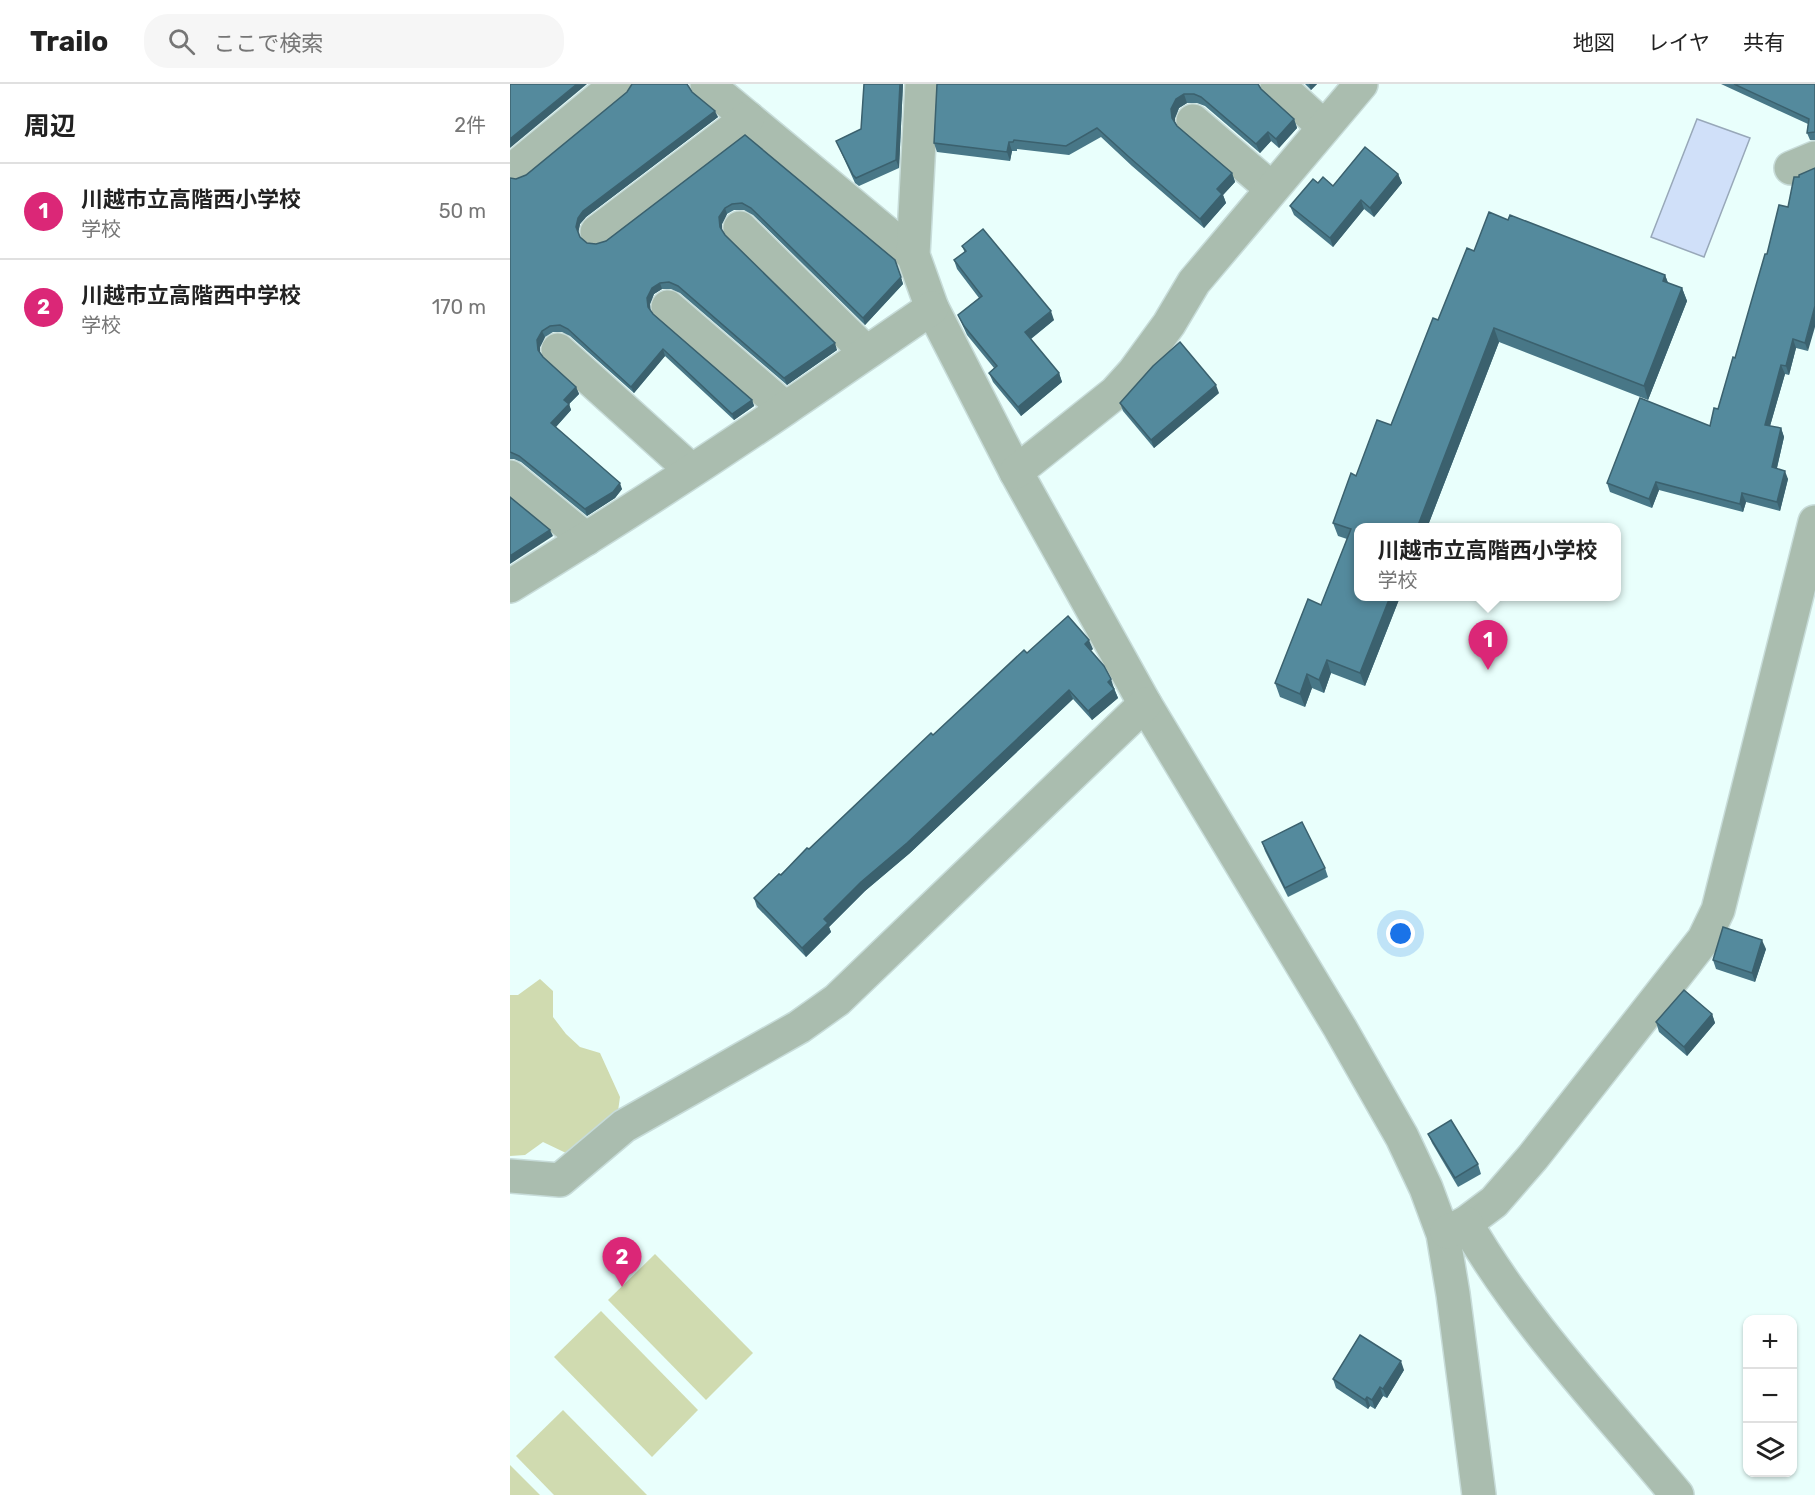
<!DOCTYPE html>
<html lang="ja">
<head>
<meta charset="utf-8">
<style>
	:root { --surface:#fff; --page:#f6f6f6; --text:#222; --muted:#767676; --line:#e0e0e0; --accent:#db2777 }
	body { margin:0; font-family:Rubik,"Noto Sans JP",sans-serif; background:var(--page); color:var(--text) }
	.controls { position:absolute; right:18px; bottom:18px; display:grid; overflow:hidden; border-radius:12px; box-shadow:0 2px 4px #0004 }
	.controls button { width:54px; height:54px; display:grid; place-items:center; padding:0; border:0; border-bottom:2px solid var(--line); background:var(--surface); color:var(--text); font:30px sans-serif }
	.you { position:absolute; left:891px; top:850px; width:21px; height:21px; margin:-15px; border:4px solid #fff; border-radius:50%; background:#1a73e8; box-shadow:0 0 0 9px #1a73e833 }
	.badge { display:grid; place-items:center; width:39px; height:39px; border-radius:50%; background:var(--accent); color:#fff; font-size:20px; font-weight:700 }
	.pin { position:absolute; translate:-50% -50px; filter:drop-shadow(0 2px 3px #0008) }
	.pin::after { content:''; position:absolute; top:32px; width:21px; height:18px; background:inherit; clip-path:polygon(0 0,100% 0,50% 100%) }
	.popup { position:absolute; left:844px; top:439px; width:267px; height:78px; box-sizing:border-box; display:grid; place-content:center; border-radius:12px; background:var(--surface); filter:drop-shadow(0 2px 4px #0005); font-size:20px; white-space:nowrap; color:var(--muted) }
	.popup b { font-size:22px; color:var(--text) }
	.popup::after { content:''; position:absolute; left:50%; top:100%; margin-left:-12px; border:12px solid transparent; border-top-color:var(--surface) }
	.list { margin:0; padding:0; list-style:none }
	h2 { display:flex; justify-content:space-between; align-items:center; height:78px; margin:0; padding:0 24px; font-size:26px }
	h2 small { font-size:20px; font-weight:400; color:var(--muted) }
	.list li { display:grid; grid-template-columns:39px 1fr auto; gap:18px; align-items:center; box-sizing:border-box; height:96px; padding:0 24px; border-top:2px solid var(--line) }
	.list b { display:block; font-size:22px; white-space:nowrap }
	.list p { margin:0; font-size:20px; white-space:nowrap; color:var(--muted) }
	.list em { font-size:20px; font-style:normal; color:var(--muted) }
	.icon { flex:none; width:33px; height:33px; fill:none; stroke:currentColor; stroke-width:2; stroke-linecap:round; stroke-linejoin:round }
	.map { position:relative; flex:none; width:1305px; height:1411px; overflow:hidden }
	header { display:flex; align-items:center; gap:36px; box-sizing:border-box; height:84px; padding:0 30px; background:var(--surface); border-bottom:2px solid var(--line) }
	header strong { font-size:28px }
	nav { display:flex; gap:33px; margin-inline-start:auto; font-size:21px }
	.search { width:420px; height:54px; background:var(--page); display:flex; align-items:center; gap:15px; box-sizing:border-box; padding:0 21px; border-radius:24px; color:var(--muted); font-size:22px }
	main { display:flex }
	aside { flex:1; background:var(--surface) }
	.map>svg:first-child { display:block }
	.green { fill:#d0dbb0 }
	.water { fill:#d0e0f9; stroke:#98a8b9; stroke-width:1.5 }
	.lines { fill:none; stroke-linecap:round; stroke-linejoin:round }
	.minor-casing { stroke:#c7dcd9; stroke-width:36 }
	.minor { stroke:#aabdaf; stroke-width:33 }
	.wall { fill:#487787 }
	.shaded-wall { fill:#3b616e }
	.building { fill:#548a9d; stroke:#3b616e; stroke-width:1.5 }
</style>
</head>
<body>
<header>
<strong>Trailo</strong>
<div class="search"><svg class="icon" aria-label="search" viewBox="0 0 24 24"><circle cx="10" cy="10" r="6"/><path d="M15 15l6 6"/></svg>ここで検索</div>
<nav><a>地図</a><a>レイヤ</a><a>共有</a></nav>
</header>
<main>
<aside>
<h2>周辺<small>2件</small></h2>
<ul class="list">
<li><span class="badge">1</span><div><b>川越市立高階西小学校</b><p>学校</p></div><em>50 m</em></li>
<li><span class="badge">2</span><div><b>川越市立高階西中学校</b><p>学校</p></div><em>170 m</em></li>
</ul>
</aside>
<div class="map">
<svg width="1305" height="1411" viewBox="0 0 1305 1411">
	<rect width="100%" height="100%" fill="#e9fffc"/>
	<!-- green -->
	<g class="green">
		<path d="M 30,895 L 43,907 L 43,933 L 56,950 L 70,963 L 90,969 L 110,1013 L 108,1027 L 56,1069 L 33,1058 L 15,1071 L 0,1072 L 0,911 L 8,911 Z"/>
		<path d="M 145,1170 L 243,1269 L 196,1316 L 98,1216 Z"/>
		<path d="M 91,1227 L 188,1326 L 142,1373 L 44,1273 Z"/>
		<path d="M 53,1326 L 137,1411 L 44,1411 L 6,1372 Z"/>
		<path d="M 0,1381 L 30,1411 L 0,1411 Z"/>
	</g>
	<!-- water -->
	<path class="water" d="M 1187,35 L 1240,54 L 1194,173 L 1141,153 Z"/>
	<g class="lines">
		<defs>
			<g id="minor">
				<path d="M 197,0 L 403,171"/>
				<path d="M 412,0 L 403,171 L 422,224 L 506,388 L 635,620 L 830,944 L 892,1053 L 916,1104 L 933,1150 L 943,1210 L 969,1411"/>
				<path d="M 767,0 L 814,43"/>
				<path d="M 683,37 L 761,104"/>
				<path d="M 6,83 L 107,0"/>
				<path d="M 1281,84 L 1305,74"/>
				<path d="M 230,144 L 356,268"/>
				<path d="M 87,148 L 238,34"/>
				<path d="M 158,223 L 275,324"/>
				<path d="M 48,266 L 181,386"/>
				<path d="M 506,388 L 605,309 L 624,288 L 659,240 L 684,198 L 851,0"/>
				<path d="M 0,393 L 76,455"/>
				<path d="M 0,502 C 93,445 185,386 276,324 C 325,291 373,257 422,224"/>
				<path d="M 0,1092 L 50,1096 L 114,1042 L 289,943 L 327,916 L 635,620"/>
				<path d="M 956,1139 L 984,1118 L 1023,1073 L 1194,855 L 1208,826 L 1305,438"/>
				<path d="M 937,1148 L 956,1139 C 1011,1236 1096,1325 1167,1411"/>
			</g>
		</defs>
		<!-- minor casing -->
		<use href="#minor" class="minor-casing"/>
		<!-- minor -->
		<use href="#minor" class="minor"/>
	</g>
	<!-- wall -->
	<g class="wall">
		<path d="M 354,0 L 393,0 L 389,84 L 349,102 L 345,99 L 326,57 L 351,45 Z"/>
		<path d="M 427,0 L 749,2 L 751,5 L 784,35 L 787,44 L 769,64 L 761,57 L 750,69 L 695,22 L 687,19 L 677,19 L 669,24 L 665,34 L 665,38 L 667,42 L 722,89 L 725,98 L 713,111 L 716,119 L 694,144 L 622,82 L 591,53 L 559,71 L 507,65 L 507,67 L 502,67 L 500,77 L 427,68 L 424,59 Z"/>
		<path d="M 795,0 L 807,0 L 801,6 Z"/>
		<path d="M 1211,0 L 1305,0 L 1305,56 L 1300,56 L 1297,49 L 1298,40 Z"/>
		<path d="M 179,3 L 182,8 L 208,33 L 76,133 L 70,140 L 68,149 L 70,153 L 77,159 L 86,160 L 96,157 L 235,51 L 385,176 L 393,200 L 355,241 L 243,131 L 234,126 L 224,126 L 217,130 L 212,140 L 212,147 L 215,151 L 327,266 L 277,301 L 170,209 L 161,205 L 152,205 L 144,210 L 140,220 L 140,226 L 143,230 L 242,316 L 244,322 L 224,336 L 155,272 L 124,309 L 60,252 L 52,248 L 43,248 L 35,253 L 30,263 L 30,269 L 33,273 L 66,303 L 69,310 L 59,320 L 61,326 L 46,343 L 112,405 L 105,414 L 77,432 L 11,378 L 4,375 L 0,375 L 0,94 L 6,95 L 16,91 Z"/>
		<path d="M 888,90 L 892,99 L 864,133 L 854,125 L 823,163 L 784,131 L 780,122 L 808,99 L 823,102 Z"/>
		<path d="M 1269,121 L 1298,267 L 1286,264 L 1279,291 L 1275,290 L 1260,342 L 1271,344 L 1274,353 L 1267,384 L 1278,395 L 1270,427 L 1236,418 L 1233,428 L 1149,406 L 1142,424 L 1100,408 L 1097,399 L 1200,342 L 1208,325 L 1225,274 L 1257,170 Z"/>
		<path d="M 998,136 L 1155,191 L 1158,199 L 1172,204 L 1177,217 L 1138,316 L 989,258 L 917,444 L 849,444 L 849,513 L 890,513 L 855,602 L 821,589 L 814,609 L 802,604 L 795,623 L 770,613 L 765,599 L 811,521 L 837,455 L 828,452 L 823,439 L 846,392 L 881,341 L 928,236 L 964,167 Z"/>
		<path d="M 452,162 L 544,236 L 521,255 L 549,289 L 552,298 L 511,332 L 483,298 L 479,289 L 484,284 L 457,251 L 448,231 L 469,214 L 447,185 L 444,176 L 455,169 Z"/>
		<path d="M 709,309 L 644,364 L 613,327 L 610,319 Z"/>
		<path d="M 583,565 L 580,567 L 604,604 L 608,614 L 582,636 L 563,615 L 400,769 L 355,807 L 319,843 L 321,848 L 296,873 L 247,823 L 244,814 L 299,765 L 423,651 L 517,569 Z"/>
		<path d="M 752,758 L 815,784 L 818,793 L 778,813 L 755,767 Z"/>
		<path d="M 1256,865 L 1245,898 L 1206,885 L 1203,876 Z"/>
		<path d="M 1202,930 L 1205,939 L 1177,972 L 1149,948 L 1146,938 Z"/>
		<path d="M 918,1050 L 968,1080 L 971,1090 L 948,1103 L 922,1059 Z"/>
		<path d="M 894,1286 L 877,1314 L 873,1312 L 865,1325 L 860,1322 L 858,1325 L 826,1304 L 823,1295 Z"/>
	</g>
	<!-- shaded-wall -->
	<g class="shaded-wall">
		<path d="M 67,0 L 77,0 L 0,64 L 0,55 Z"/>
		<path d="M 390,0 L 393,0 L 389,84 L 386,76 Z"/>
		<path d="M 799,0 L 807,0 L 801,6 Z"/>
		<path d="M 674,10 L 677,19 L 669,24 L 665,34 L 665,43 L 662,34 L 661,25 L 666,15 Z"/>
		<path d="M 205,27 L 208,33 L 76,133 L 70,140 L 68,150 L 66,143 L 68,134 L 73,127 Z"/>
		<path d="M 784,35 L 787,44 L 769,64 L 766,55 Z"/>
		<path d="M 758,48 L 761,57 L 750,69 L 746,60 Z"/>
		<path d="M 499,58 L 502,67 L 500,77 L 497,68 Z"/>
		<path d="M 722,89 L 725,98 L 713,111 L 716,119 L 694,144 L 690,135 L 707,105 Z"/>
		<path d="M 888,90 L 892,99 L 864,133 L 860,124 Z"/>
		<path d="M 851,116 L 854,125 L 823,163 L 820,154 Z"/>
		<path d="M 215,124 L 217,130 L 212,140 L 212,150 L 210,143 L 209,133 Z"/>
		<path d="M 1155,191 L 1160,204 L 1153,197 Z"/>
		<path d="M 391,193 L 393,200 L 355,241 L 353,234 Z"/>
		<path d="M 150,199 L 152,205 L 144,210 L 140,220 L 141,230 L 138,223 L 137,214 L 142,204 Z"/>
		<path d="M 1172,204 L 1177,217 L 1138,316 L 1134,302 Z"/>
		<path d="M 1305,222 L 1305,243 L 1298,267 L 1295,259 Z"/>
		<path d="M 541,227 L 544,236 L 518,257 L 515,248 Z"/>
		<path d="M 984,244 L 989,258 L 917,444 L 907,444 Z"/>
		<path d="M 32,247 L 35,253 L 30,263 L 30,272 L 28,266 L 27,256 Z"/>
		<path d="M 1283,255 L 1286,264 L 1279,291 L 1276,282 Z"/>
		<path d="M 325,259 L 327,266 L 277,301 L 274,294 Z"/>
		<path d="M 153,265 L 155,272 L 124,309 L 121,303 Z"/>
		<path d="M 1271,281 L 1275,290 L 1258,349 L 1255,341 Z"/>
		<path d="M 549,289 L 552,298 L 511,332 L 508,323 Z"/>
		<path d="M 706,301 L 709,309 L 644,364 L 641,356 Z"/>
		<path d="M 66,303 L 69,310 L 59,320 L 61,326 L 43,346 L 41,339 L 54,316 Z"/>
		<path d="M 242,316 L 244,322 L 224,336 L 222,330 Z"/>
		<path d="M 1271,344 L 1274,353 L 1265,392 L 1262,383 Z"/>
		<path d="M 1275,387 L 1278,395 L 1270,427 L 1267,418 Z"/>
		<path d="M 1146,398 L 1149,406 L 1142,424 L 1139,415 Z"/>
		<path d="M 110,399 L 112,405 L 105,414 L 77,432 L 75,425 Z"/>
		<path d="M 1232,409 L 1236,418 L 1233,428 L 1230,420 Z"/>
		<path d="M 40,446 L 43,452 L 0,480 L 0,472 Z"/>
		<path d="M 880,513 L 890,513 L 855,602 L 850,589 Z"/>
		<path d="M 579,556 L 583,565 L 578,569 L 575,560 Z"/>
		<path d="M 817,576 L 821,589 L 814,609 L 809,596 Z"/>
		<path d="M 797,590 L 802,604 L 795,623 L 790,610 Z"/>
		<path d="M 601,595 L 604,604 L 601,607 L 598,598 Z"/>
		<path d="M 604,605 L 608,614 L 582,636 L 578,627 Z"/>
		<path d="M 559,606 L 563,615 L 400,769 L 355,807 L 319,843 L 321,848 L 296,873 L 292,864 L 314,835 L 351,798 Z"/>
		<path d="M 1252,856 L 1256,865 L 1245,898 L 1242,889 Z"/>
		<path d="M 1202,930 L 1205,939 L 1177,972 L 1174,963 Z"/>
		<path d="M 891,1277 L 894,1286 L 877,1314 L 873,1305 Z"/>
		<path d="M 870,1303 L 873,1312 L 865,1325 L 862,1316 Z"/>
		<path d="M 857,1313 L 860,1322 L 858,1325 L 855,1316 Z"/>
	</g>
	<!-- building -->
	<g class="building">
		<path d="M 0,0 L 67,0 L 0,55 Z"/>
		<path d="M 122,0 L 177,0 L 182,8 L 205,27 L 73,127 L 68,134 L 66,143 L 70,153 L 77,159 L 86,160 L 96,157 L 235,51 L 385,176 L 391,193 L 353,234 L 241,124 L 232,119 L 222,120 L 215,124 L 209,133 L 210,143 L 215,151 L 325,259 L 274,294 L 168,202 L 159,198 L 150,199 L 142,204 L 137,214 L 138,223 L 143,230 L 242,316 L 222,330 L 153,265 L 121,303 L 58,245 L 50,241 L 40,242 L 32,247 L 27,256 L 28,266 L 33,273 L 66,303 L 54,316 L 59,320 L 41,339 L 110,399 L 103,408 L 75,425 L 9,372 L 0,368 L 0,94 L 6,95 L 16,91 L 117,8 Z"/>
		<path d="M 354,0 L 390,0 L 386,76 L 346,94 L 343,91 L 326,57 L 351,45 Z"/>
		<path d="M 427,0 L 748,0 L 751,5 L 784,35 L 766,55 L 758,48 L 746,60 L 691,13 L 684,10 L 674,10 L 666,15 L 661,25 L 662,34 L 667,42 L 722,89 L 707,105 L 712,110 L 690,135 L 619,73 L 587,44 L 556,62 L 504,56 L 503,58 L 499,58 L 497,68 L 424,59 Z"/>
		<path d="M 1224,0 L 1305,0 L 1305,48 L 1297,49 L 1299,35 Z"/>
		<path d="M 855,63 L 888,90 L 860,124 L 851,116 L 820,154 L 780,122 L 803,95 L 808,99 L 813,93 L 823,102 Z"/>
		<path d="M 1305,84 L 1305,222 L 1295,259 L 1283,255 L 1276,282 L 1271,281 L 1255,341 L 1271,344 L 1262,383 L 1275,387 L 1267,418 L 1232,409 L 1230,420 L 1146,398 L 1139,415 L 1097,399 L 1130,314 L 1200,342 L 1204,324 L 1208,325 L 1223,273 L 1225,274 L 1255,170 L 1257,170 L 1269,121 L 1278,123 L 1284,93 L 1289,93 L 1289,91 Z"/>
		<path d="M 979,128 L 998,136 L 1000,131 L 1155,191 L 1153,197 L 1172,204 L 1134,302 L 984,244 L 907,444 L 849,444 L 849,513 L 880,513 L 850,589 L 817,576 L 809,596 L 797,590 L 790,610 L 765,599 L 798,515 L 811,521 L 841,445 L 823,439 L 841,389 L 846,392 L 867,336 L 881,341 L 923,234 L 928,236 L 957,164 L 964,167 Z"/>
		<path d="M 473,145 L 541,227 L 515,248 L 549,289 L 508,323 L 479,289 L 487,282 L 454,242 L 448,231 L 472,212 L 444,176 L 456,167 L 452,162 Z"/>
		<path d="M 670,258 L 706,301 L 641,356 L 610,319 L 643,282 Z"/>
		<path d="M 0,413 L 40,446 L 0,472 Z"/>
		<path d="M 558,532 L 579,556 L 575,560 L 594,582 L 601,595 L 598,598 L 604,605 L 578,627 L 559,606 L 397,759 L 351,798 L 314,835 L 318,839 L 292,864 L 244,814 L 269,790 L 271,791 L 297,764 L 299,765 L 421,649 L 423,651 L 514,566 L 517,569 Z"/>
		<path d="M 792,738 L 815,784 L 775,804 L 752,758 Z"/>
		<path d="M 1213,843 L 1252,856 L 1242,889 L 1203,876 Z"/>
		<path d="M 1174,906 L 1202,930 L 1174,963 L 1146,938 Z"/>
		<path d="M 941,1036 L 968,1080 L 945,1094 L 918,1050 Z"/>
		<path d="M 850,1251 L 891,1277 L 873,1305 L 870,1303 L 862,1316 L 857,1313 L 855,1316 L 823,1295 Z"/>
	</g>
</svg>
<div class="controls">
<button>+</button>
<button>−</button>
<button><svg class="icon" aria-label="layers" viewBox="0 0 24 24"><path d="M12 4l9 5-9 5-9-5zM3 14l9 5 9-5"/></svg></button>
</div>
<div class="you"></div>
<div class="pin badge" style="left:978px;top:586px">1</div>
<div class="popup"><b>川越市立高階西小学校</b>学校</div>
<div class="pin badge" style="left:112px;top:1203px">2</div>
</div>
</main>
</body>
</html>
